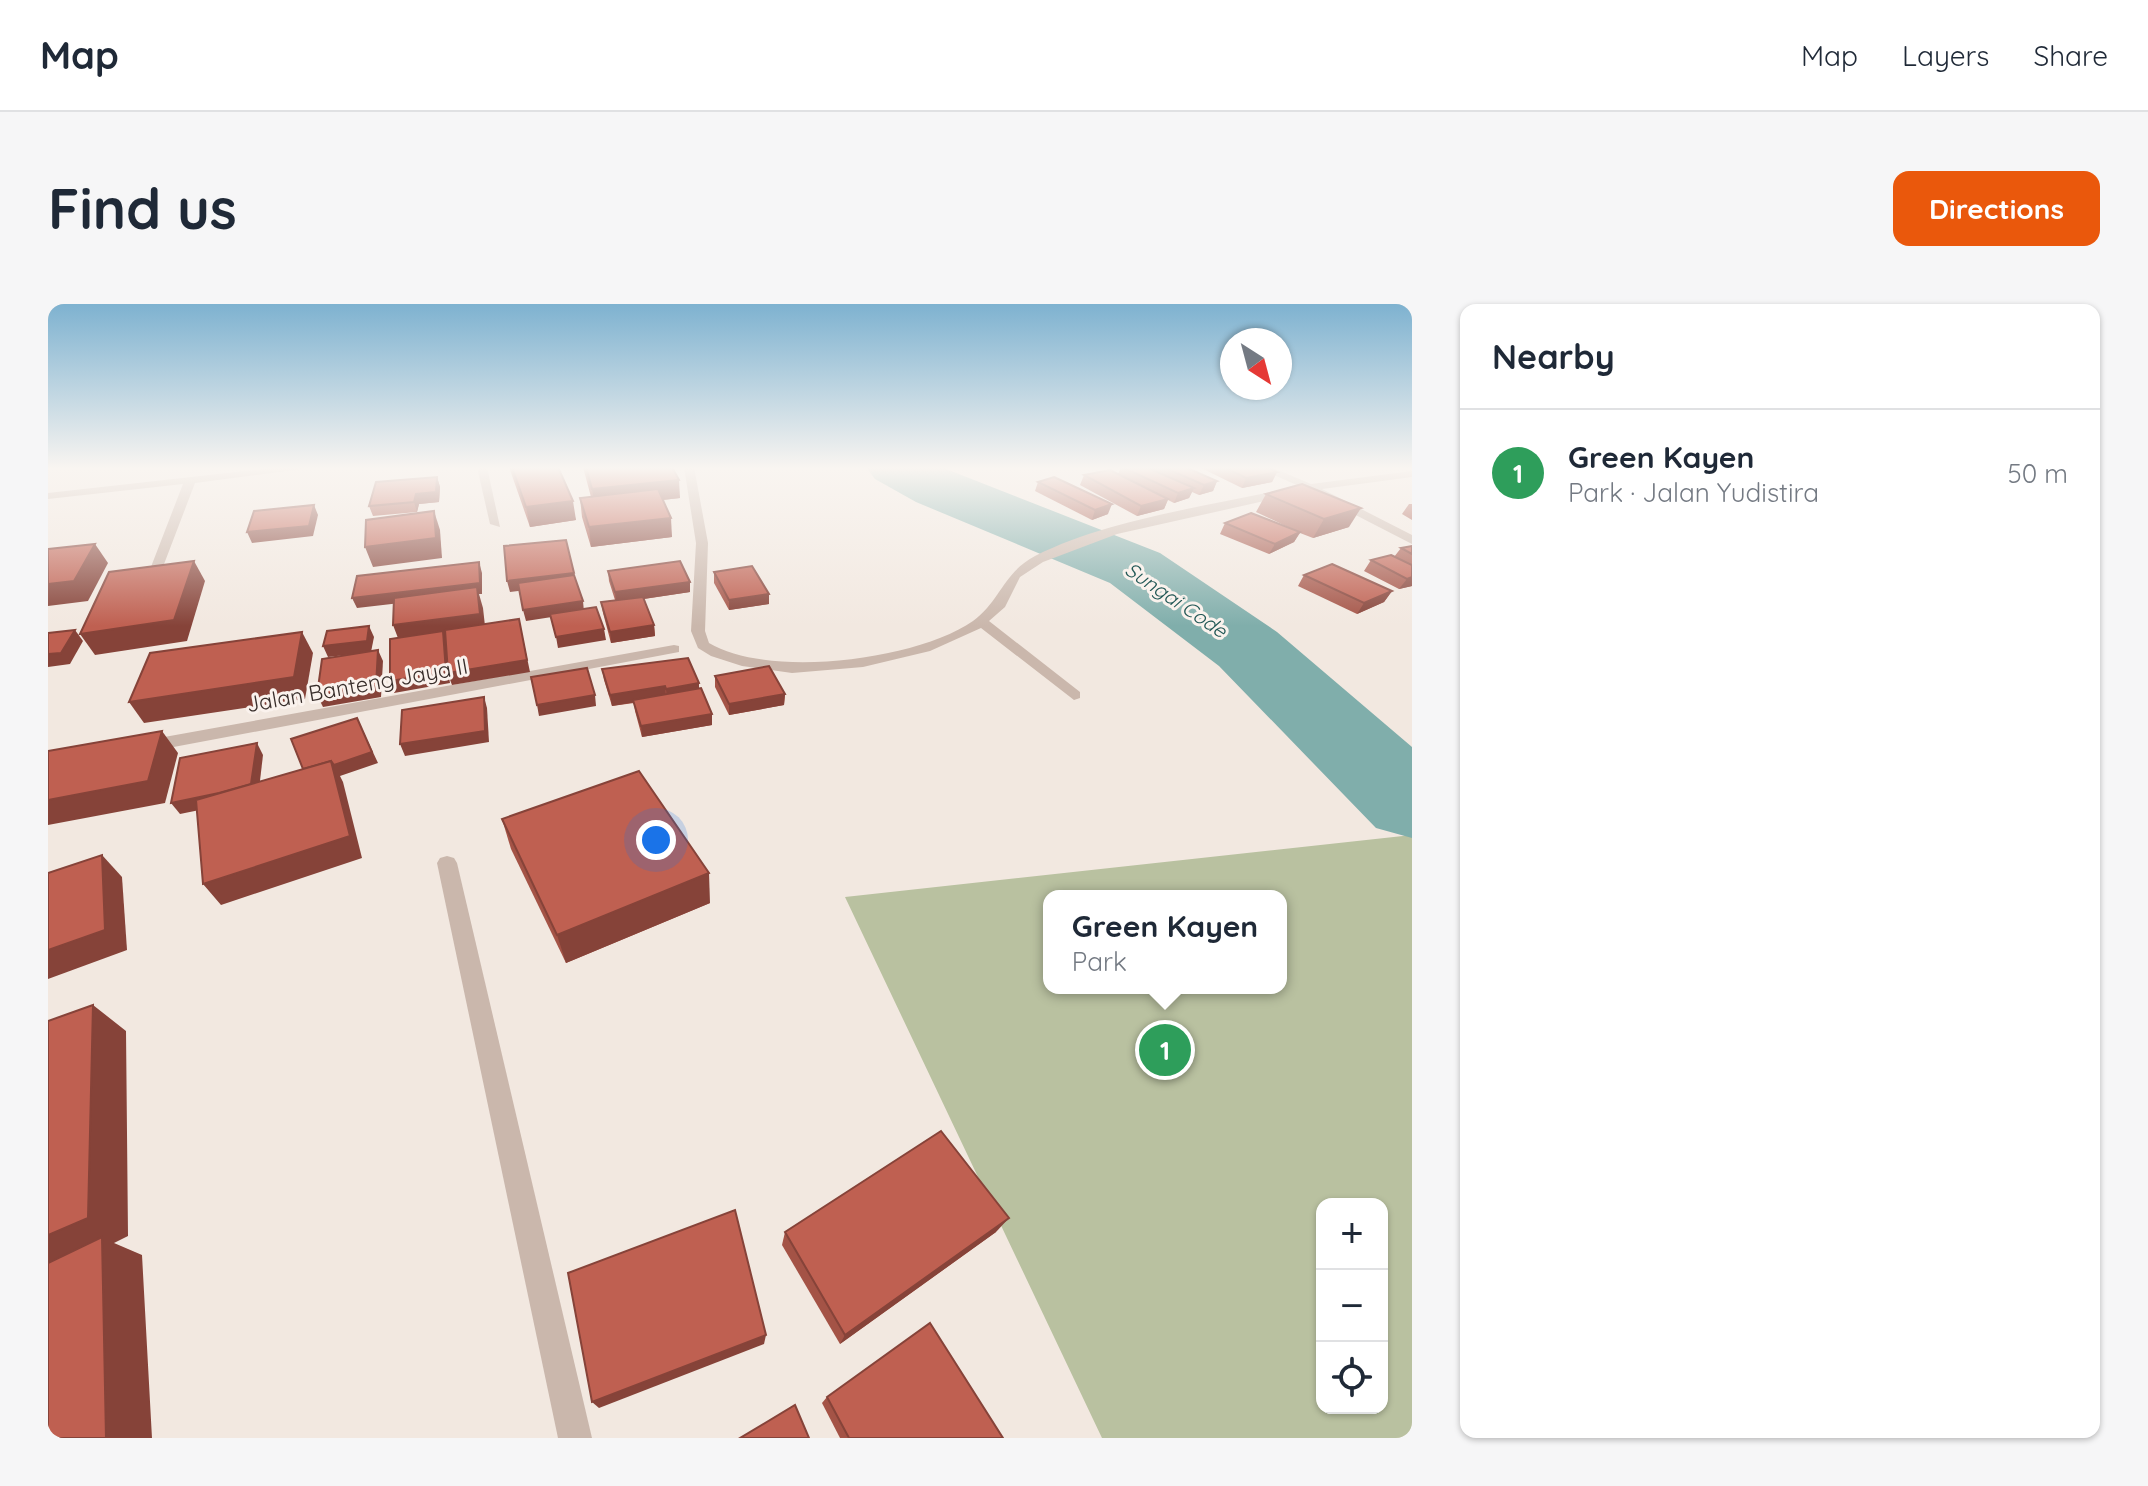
<!DOCTYPE html>
<html lang="en">
<head>
<meta charset="utf-8">
<style>
	:root { --surface:#fff; --page:#f6f6f7; --text:#1f2937; --muted:#747a83; --line:#e0e1e3; --accent:#ea580c }
	body { margin:0; font-family:Quicksand,sans-serif; background:var(--page); color:var(--text) }
	.controls { position:absolute; right:24px; bottom:24px; display:grid; overflow:hidden; border-radius:16px; box-shadow:0 2px 6px #0004 }
	.controls button { width:72px; height:72px; display:grid; place-items:center; padding:0; border:0; border-bottom:2px solid var(--line); background:var(--surface); color:var(--text); font:40px sans-serif }
	.compass { position:absolute; left:1172px; top:24px; width:72px; height:72px; border-radius:50%; background:var(--surface); box-shadow:0 2px 6px #0004; rotate:144deg }
	.you { position:absolute; left:608px; top:536px; width:28px; height:28px; margin:-20px; border:6px solid #fff; border-radius:50%; background:#1a73e8; box-shadow:0 0 0 12px #1a73e833 }
	.badge { display:grid; place-items:center; width:52px; height:52px; border-radius:50%; background:var(--accent); color:#fff; font-size:26px; font-weight:700 }
	.pin { position:absolute; translate:-50% -50%; border:4px solid #fff; box-shadow:0 2px 8px #0006 }
	.popup { position:absolute; left:995px; top:586px; width:244px; height:104px; box-sizing:border-box; display:grid; place-content:center; border-radius:16px; background:var(--surface); filter:drop-shadow(0 2px 6px #0005); font-size:26px; white-space:nowrap; color:var(--muted) }
	.popup b { font-size:30px; color:var(--text) }
	.popup::after { content:''; position:absolute; left:50%; top:100%; margin-left:-16px; border:16px solid transparent; border-top-color:var(--surface) }
	.list { margin:0; padding:0; list-style:none }
	h2 { display:flex; justify-content:space-between; align-items:center; height:104px; margin:0; padding:0 32px; font-size:34px }
	h2 small { font-size:26px; font-weight:400; color:var(--muted) }
	.list li { display:grid; grid-template-columns:52px 1fr auto; gap:24px; align-items:center; box-sizing:border-box; height:128px; padding:0 32px; border-top:2px solid var(--line) }
	.list b { display:block; font-size:30px; white-space:nowrap }
	.list p { margin:0; font-size:26px; white-space:nowrap; color:var(--muted) }
	.list em { font-size:26px; font-style:normal; color:var(--muted) }
	.icon { flex:none; width:44px; height:44px; fill:none; stroke:currentColor; stroke-width:2; stroke-linecap:round; stroke-linejoin:round }
	.map { position:relative; flex:none; width:1364px; height:1134px; overflow:hidden; border-radius:16px }
	header { display:flex; align-items:center; gap:48px; box-sizing:border-box; height:112px; padding:0 40px; background:var(--surface); border-bottom:2px solid var(--line) }
	header strong { font-size:38px }
	nav { display:flex; gap:44px; margin-inline-start:auto; font-size:28px }
	.intro { display:flex; align-items:center; justify-content:space-between; box-sizing:border-box; height:192px; padding:0 48px }
	h1 { margin:0; font-size:56px }
	.button { padding:20px 36px; border-radius:16px; background:var(--accent); color:#fff; font-size:28px; font-weight:700 }
	main { display:flex; gap:48px; padding:0 48px }
	aside { flex:1; background:var(--surface); border-radius:16px; box-shadow:0 2px 6px #0004 }
	.map>svg:first-child { display:block }
	.green { fill:#b9c1a0; fill-rule:evenodd }
	.lines { fill:none; stroke-linecap:round; stroke-linejoin:round }
	.river { fill:#80aeab; fill-rule:evenodd }
	.minor { fill:#cab7ac; fill-rule:evenodd }
	.wall { fill:#a45346 }
	.shaded-wall { fill:#864339 }
	.building { fill:#bf6051; stroke:#864339; stroke-width:2 }
	.labels { text-anchor:middle; stroke-width:6; stroke-linejoin:round; paint-order:stroke }
	.far-water-label { font-size:20px; font-style:italic; fill:#225856; stroke:#faf2ed }
	.street-label { font-size:22px; fill:#382e2b; stroke:#faf2ed }
</style>
</head>
<body>
<header>
<strong>Map</strong>
<nav><a>Map</a><a>Layers</a><a>Share</a></nav>
</header>
<div class="intro"><h1>Find us</h1><a class="button">Directions</a></div>
<main>
<div class="map">
<svg width="1364" height="1134" viewBox="0 0 1364 1134">
	<rect width="100%" height="100%" fill="#f2e8e0"/>
	<!-- green -->
	<path class="green" d="M 1364,531 L 1364,1134 L 1054,1134 L 797,593 ZM 1001,592 L 1233,592 L 1233,684 L 1001,684 ZM 1274,900 L 1334,900 L 1334,1104 L 1274,1104 Z"/>
	<g class="lines">
		<!-- river -->
		<path class="river" d="M 818,163 L 893,163 L 1112,249 L 1229,328 L 1364,443 L 1364,534 L 1328,524 L 1171,362 L 1062,279 L 868,198 L 827,175 Z"/>
		<!-- minor -->
		<g class="minor">
			<path d="M 233,163 L 270,163 L 147,179 L 113,268 L 107,272 L 101,268 L 135,180 L 0,195 L 0,189 Z"/>
			<path d="M 429,163 L 439,163 L 452,223 L 442,220 Z"/>
			<path d="M 636,163 L 646,163 L 660,239 L 657,327 L 661,339 C 721,375 869,356 925,317 C 953,296 955,269 987,252 C 1062,214 1168,201 1251,182 L 1208,163 L 1223,163 L 1263,180 L 1364,167 L 1364,173 L 1274,185 L 1364,231 L 1364,240 L 1261,187 L 1069,230 L 995,258 L 972,273 L 957,303 L 941,317 L 1032,388 L 1032,394 L 1026,396 L 933,324 L 882,347 L 815,363 L 744,369 L 694,362 L 663,352 L 650,344 L 643,327 L 648,239 Z"/>
			<path d="M 626,341 L 631,342 L 631,348 L 83,451 L 74,445 L 83,439 Z"/>
			<path d="M 399,552 L 406,554 L 409,559 L 544,1134 L 510,1134 L 389,559 L 392,554 Z"/>
		</g>
	</g>
	<!-- wall -->
	<g class="wall">
		<path d="M 461,163 L 510,163 L 528,216 L 482,223 Z"/>
		<path d="M 535,163 L 624,163 L 632,194 L 615,196 L 624,233 L 543,243 L 534,213 L 532,194 L 543,193 Z"/>
		<path d="M 1073,163 L 1137,163 L 1169,177 L 1165,187 L 1151,191 L 1144,188 L 1141,194 L 1126,199 L 1120,196 L 1116,205 L 1089,212 L 1032,181 L 1036,171 L 1070,170 Z"/>
		<path d="M 1151,163 L 1219,163 L 1229,168 L 1224,178 L 1194,184 Z"/>
		<path d="M 389,173 L 392,183 L 391,198 L 371,200 L 369,208 L 325,212 L 321,202 Z"/>
		<path d="M 990,178 L 1060,210 L 1044,216 L 987,187 Z"/>
		<path d="M 1218,190 L 1301,223 L 1265,234 L 1252,229 L 1246,238 L 1221,250 L 1172,230 L 1177,219 L 1244,225 L 1208,208 Z"/>
		<path d="M 1361,200 L 1364,200 L 1364,216 L 1354,210 Z"/>
		<path d="M 1364,242 L 1364,282 L 1351,285 L 1316,267 L 1323,256 L 1346,253 L 1353,244 Z"/>
		<path d="M 560,267 L 642,278 L 642,288 L 596,295 L 606,321 L 607,332 L 563,339 L 555,309 L 553,298 L 567,296 L 561,277 Z"/>
		<path d="M 666,268 L 721,300 L 681,306 L 666,279 Z"/>
		<path d="M 1256,271 L 1344,287 L 1336,298 L 1309,310 L 1250,282 Z"/>
		<path d="M 554,365 L 651,379 L 651,385 L 664,421 L 594,433 L 587,407 L 586,399 L 564,402 L 556,376 Z"/>
		<path d="M 667,372 L 737,390 L 736,401 L 681,411 L 667,383 Z"/>
		<path d="M 454,515 L 662,599 L 518,659 L 463,545 Z"/>
		<path d="M 737,928 L 948,928 L 792,1040 L 734,941 Z"/>
		<path d="M 779,1093 L 955,1134 L 792,1134 L 774,1099 Z"/>
	</g>
	<!-- shaded-wall -->
	<g class="shaded-wall">
		<path d="M 1229,168 L 1224,178 L 1194,184 L 1198,174 Z"/>
		<path d="M 389,173 L 392,183 L 391,198 L 371,200 L 369,208 L 366,198 L 368,190 Z"/>
		<path d="M 631,176 L 632,194 L 547,203 L 544,185 Z"/>
		<path d="M 1169,177 L 1165,187 L 1151,191 L 1156,181 Z"/>
		<path d="M 1146,184 L 1141,194 L 1126,199 L 1130,189 Z"/>
		<path d="M 1120,195 L 1116,205 L 1089,212 L 1093,202 Z"/>
		<path d="M 525,197 L 528,216 L 482,223 L 478,203 Z"/>
		<path d="M 1064,200 L 1060,210 L 1044,216 L 1047,206 Z"/>
		<path d="M 266,201 L 270,211 L 265,232 L 204,239 L 199,228 Z"/>
		<path d="M 1313,204 L 1301,223 L 1265,234 L 1276,215 Z"/>
		<path d="M 386,207 L 392,226 L 394,254 L 325,263 L 317,243 Z"/>
		<path d="M 623,214 L 624,233 L 543,243 L 541,223 Z"/>
		<path d="M 1252,228 L 1246,238 L 1221,250 L 1227,240 Z"/>
		<path d="M 47,240 L 60,259 L 40,297 L 0,302 L 0,280 Z"/>
		<path d="M 146,257 L 157,277 L 139,337 L 47,351 L 32,330 Z"/>
		<path d="M 431,258 L 434,269 L 434,290 L 431,290 L 435,304 L 438,331 L 471,315 L 482,368 L 404,381 L 401,373 L 402,379 L 346,389 L 342,377 L 353,342 L 345,321 L 430,290 L 309,304 L 304,294 Z"/>
		<path d="M 526,269 L 527,280 L 462,288 L 459,277 Z"/>
		<path d="M 1364,273 L 1364,282 L 1351,285 L 1359,275 Z"/>
		<path d="M 642,278 L 642,288 L 568,299 L 567,288 Z"/>
		<path d="M 1344,287 L 1336,298 L 1309,310 L 1316,299 Z"/>
		<path d="M 721,290 L 721,300 L 681,306 L 681,296 Z"/>
		<path d="M 535,297 L 536,308 L 478,317 L 475,306 Z"/>
		<path d="M 606,321 L 607,332 L 563,339 L 562,328 Z"/>
		<path d="M 321,322 L 326,333 L 323,348 L 280,353 L 275,342 Z"/>
		<path d="M 556,325 L 558,336 L 510,344 L 508,333 Z"/>
		<path d="M 27,326 L 35,337 L 22,360 L 0,363 L 0,350 Z"/>
		<path d="M 254,328 L 265,349 L 257,395 L 96,419 L 81,398 Z"/>
		<path d="M 330,346 L 335,357 L 333,393 L 275,403 L 269,391 Z"/>
		<path d="M 651,379 L 651,390 L 619,397 L 618,385 Z"/>
		<path d="M 617,382 L 618,393 L 564,402 L 562,391 Z"/>
		<path d="M 737,390 L 736,401 L 681,411 L 681,400 Z"/>
		<path d="M 547,391 L 548,402 L 491,412 L 489,401 Z"/>
		<path d="M 436,393 L 439,404 L 441,438 L 357,452 L 352,440 Z"/>
		<path d="M 664,410 L 664,421 L 594,433 L 593,422 Z"/>
		<path d="M 309,414 L 330,459 L 292,472 L 295,478 L 314,554 L 173,601 L 155,580 Z"/>
		<path d="M 114,427 L 130,449 L 117,499 L 0,521 L 0,496 Z"/>
		<path d="M 209,439 L 215,451 L 210,494 L 132,510 L 123,499 Z"/>
		<path d="M 54,551 L 74,573 L 79,646 L 0,675 L 0,646 Z"/>
		<path d="M 661,569 L 662,599 L 518,659 L 509,631 Z"/>
		<path d="M 45,701 L 78,727 L 80,932 L 66,939 L 94,951 L 104,1134 L 58,1134 L 0,969 L 0,931 Z"/>
		<path d="M 961,914 L 948,928 L 792,1040 L 797,1031 Z"/>
		<path d="M 718,1031 L 716,1040 L 551,1104 L 544,1098 Z"/>
	</g>
	<!-- building -->
	<g class="building">
		<path d="M 464,163 L 510,163 L 525,197 L 478,203 Z"/>
		<path d="M 538,163 L 624,163 L 631,176 L 544,185 Z"/>
		<path d="M 1074,163 L 1098,163 L 1146,184 L 1130,189 Z"/>
		<path d="M 1115,163 L 1137,163 L 1169,177 L 1156,181 Z"/>
		<path d="M 1176,163 L 1219,163 L 1229,168 L 1198,174 Z"/>
		<path d="M 1062,166 L 1120,195 L 1093,202 L 1036,171 Z"/>
		<path d="M 389,173 L 388,188 L 368,190 L 366,198 L 321,202 L 328,178 Z"/>
		<path d="M 1006,173 L 1064,200 L 1047,206 L 990,178 Z"/>
		<path d="M 1254,180 L 1313,204 L 1276,215 L 1218,190 Z"/>
		<path d="M 610,185 L 623,214 L 541,223 L 532,194 Z"/>
		<path d="M 266,201 L 261,222 L 199,228 L 206,207 Z"/>
		<path d="M 386,207 L 388,234 L 317,243 L 318,216 Z"/>
		<path d="M 1203,209 L 1252,228 L 1227,240 L 1177,219 Z"/>
		<path d="M 518,236 L 526,269 L 459,277 L 456,242 Z"/>
		<path d="M 47,240 L 26,277 L 0,280 L 0,245 Z"/>
		<path d="M 1364,242 L 1364,250 L 1353,244 Z"/>
		<path d="M 1343,251 L 1364,261 L 1364,273 L 1359,275 L 1323,256 Z"/>
		<path d="M 146,257 L 126,316 L 32,330 L 61,268 Z"/>
		<path d="M 632,257 L 642,278 L 567,288 L 560,267 Z"/>
		<path d="M 431,258 L 432,279 L 304,294 L 309,272 Z"/>
		<path d="M 1284,260 L 1344,287 L 1316,299 L 1256,271 Z"/>
		<path d="M 704,262 L 721,290 L 681,296 L 666,268 Z"/>
		<path d="M 526,271 L 535,297 L 475,306 L 470,279 Z"/>
		<path d="M 429,283 L 432,310 L 345,321 L 346,294 Z"/>
		<path d="M 595,293 L 606,321 L 562,328 L 553,298 Z"/>
		<path d="M 548,303 L 556,325 L 508,333 L 502,310 Z"/>
		<path d="M 471,315 L 479,356 L 400,369 L 397,326 Z"/>
		<path d="M 321,322 L 319,337 L 275,342 L 279,327 Z"/>
		<path d="M 27,326 L 13,349 L 0,350 L 0,329 Z"/>
		<path d="M 395,327 L 398,368 L 342,377 L 342,335 Z"/>
		<path d="M 254,328 L 246,373 L 81,398 L 102,349 Z"/>
		<path d="M 330,346 L 328,382 L 269,391 L 274,355 Z"/>
		<path d="M 640,354 L 651,379 L 618,385 L 617,382 L 562,391 L 554,365 Z"/>
		<path d="M 721,362 L 737,390 L 681,400 L 667,372 Z"/>
		<path d="M 539,364 L 547,391 L 489,401 L 483,373 Z"/>
		<path d="M 653,384 L 664,410 L 593,422 L 585,396 Z"/>
		<path d="M 436,393 L 437,427 L 352,440 L 354,406 Z"/>
		<path d="M 309,414 L 324,448 L 286,461 L 283,457 L 255,465 L 243,435 Z"/>
		<path d="M 114,427 L 100,477 L 0,496 L 0,447 Z"/>
		<path d="M 209,439 L 203,480 L 171,489 L 123,499 L 132,454 Z"/>
		<path d="M 283,457 L 302,532 L 155,580 L 148,496 Z"/>
		<path d="M 591,467 L 661,569 L 509,631 L 454,515 Z"/>
		<path d="M 54,551 L 57,626 L 0,646 L 0,569 Z"/>
		<path d="M 45,701 L 40,914 L 0,931 L 0,717 Z"/>
		<path d="M 893,827 L 961,914 L 797,1031 L 737,928 Z"/>
		<path d="M 687,906 L 718,1031 L 544,1098 L 520,969 Z"/>
		<path d="M 54,933 L 58,1134 L 0,1134 L 0,959 Z"/>
		<path d="M 882,1019 L 955,1134 L 801,1134 L 779,1093 Z"/>
		<path d="M 747,1101 L 761,1134 L 692,1134 Z"/>
	</g>
	<!-- sky -->
	<linearGradient id="sky" x2="0" y2="1"><stop stop-color="#7eb2d0"/><stop offset="0.51" stop-color="#f9f5f1"/><stop offset="1" stop-color="#f9f5f1" stop-opacity="0"/></linearGradient>
	<rect width="1364" height="322" fill="url(#sky)"/>
	<g class="labels">
		<!-- far-water labels -->
		<g class="far-water-label">
			<text transform="translate(1128 296) rotate(34)" y="7">Sungai Code</text>
		</g>
		<!-- street labels -->
		<g class="street-label">
			<text transform="translate(309 381) rotate(-10)" y="8">Jalan Banteng Jaya II</text>
		</g>
	</g>
</svg>
<div class="controls">
<button>+</button>
<button>−</button>
<button><svg class="icon" aria-label="locate" viewBox="0 0 24 24"><circle cx="12" cy="12" r="6"/><path d="M12 2v4M12 18v4M2 12h4M18 12h4"/></svg></button>
</div>
<svg class="compass" viewBox="-18 -18 36 36"><path d="M0-13l5 13h-10z" fill="#e53935"/><path d="M0 13l5-13h-10z" fill="#747a83"/></svg>
<div class="you"></div>
<div class="pin badge" style="left:1117px;top:746px;background:#2e9e5b">1</div>
<div class="popup"><b>Green Kayen</b>Park</div>
</div>
<aside>
<h2>Nearby<small></small></h2>
<ul class="list">
<li><span class="badge" style="background:#2e9e5b">1</span><div><b>Green Kayen</b><p>Park · Jalan Yudistira</p></div><em>50 m</em></li>
</ul>
</aside>
</main>
</body>
</html>
